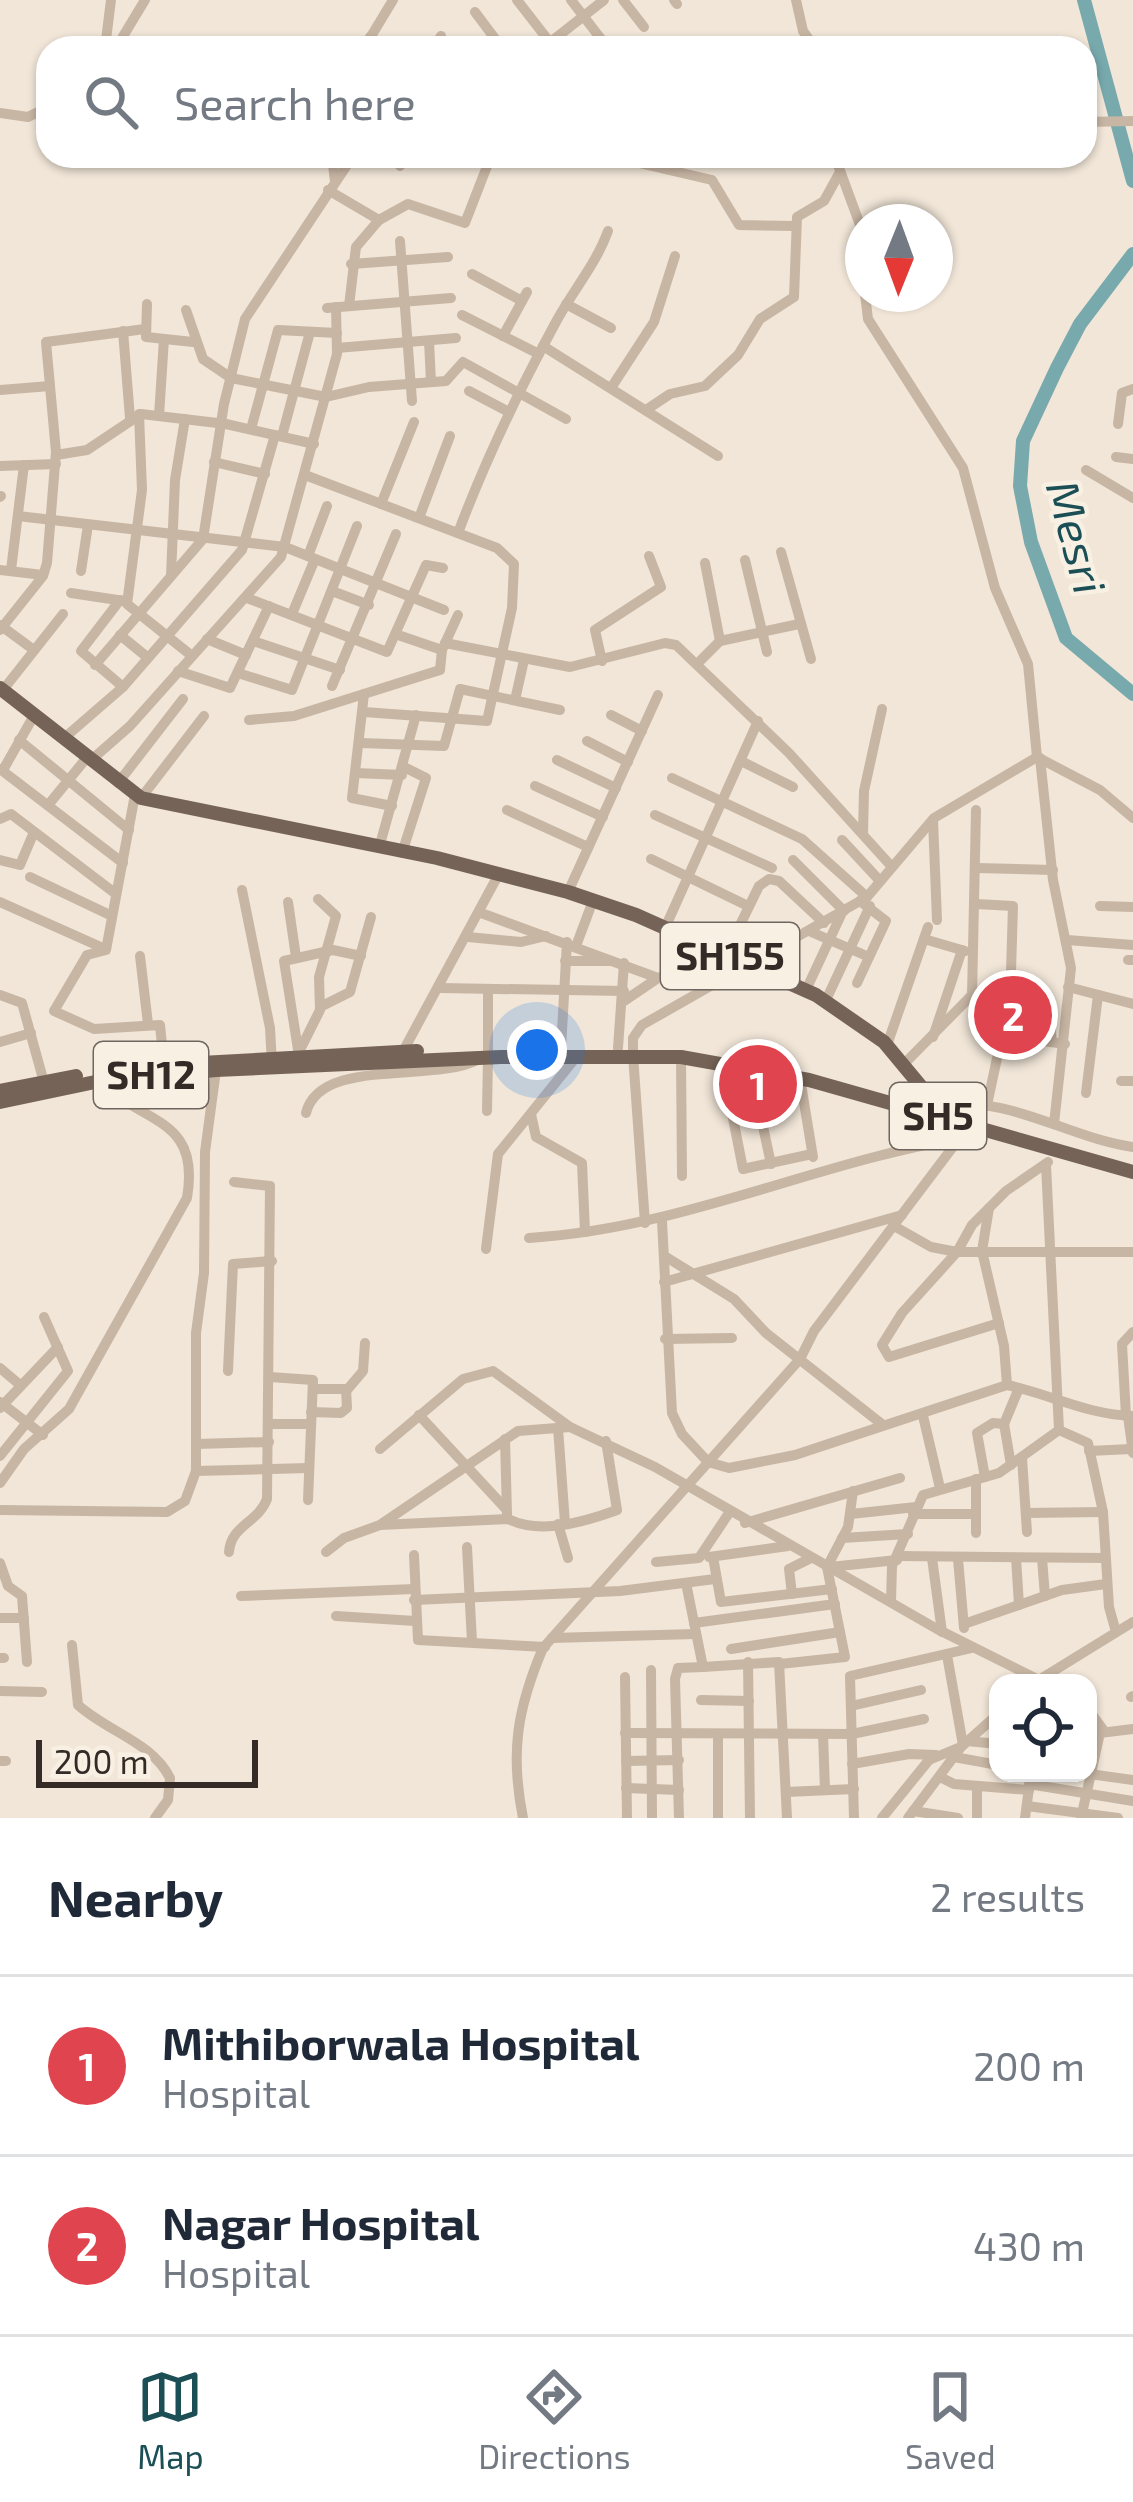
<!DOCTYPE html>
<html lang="en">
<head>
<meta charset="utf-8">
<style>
	:root { --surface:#fff; --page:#f6f6f7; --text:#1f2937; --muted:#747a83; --line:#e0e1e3; --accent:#1c4f55 }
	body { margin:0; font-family:"Exo 2",sans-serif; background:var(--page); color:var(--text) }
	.controls { position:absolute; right:36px; bottom:36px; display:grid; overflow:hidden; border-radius:24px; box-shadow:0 3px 9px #0004 }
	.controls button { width:108px; height:108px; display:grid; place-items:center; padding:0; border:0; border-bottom:3px solid var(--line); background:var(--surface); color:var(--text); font:60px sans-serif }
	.compass { position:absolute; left:845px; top:204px; width:108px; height:108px; border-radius:50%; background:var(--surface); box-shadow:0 3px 9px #0004; rotate:181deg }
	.scale { position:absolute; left:36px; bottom:30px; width:222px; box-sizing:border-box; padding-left:12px; border:6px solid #342b26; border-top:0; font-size:33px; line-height:42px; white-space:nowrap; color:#342b26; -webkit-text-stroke:9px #f9f0e4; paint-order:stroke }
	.you { position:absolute; left:537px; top:1050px; width:42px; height:42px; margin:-30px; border:9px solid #fff; border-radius:50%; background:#1a73e8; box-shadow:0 0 0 18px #1a73e833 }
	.badge { display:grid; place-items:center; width:78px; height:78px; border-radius:50%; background:var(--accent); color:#fff; font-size:39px; font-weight:700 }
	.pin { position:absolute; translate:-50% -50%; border:6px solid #fff; box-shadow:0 3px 12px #0006 }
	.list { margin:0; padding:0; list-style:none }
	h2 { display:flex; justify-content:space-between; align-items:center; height:156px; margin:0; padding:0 48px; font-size:51px }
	h2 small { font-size:39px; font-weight:400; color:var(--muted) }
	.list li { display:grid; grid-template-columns:78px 1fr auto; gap:36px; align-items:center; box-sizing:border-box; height:180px; padding:0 48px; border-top:3px solid var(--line) }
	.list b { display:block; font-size:45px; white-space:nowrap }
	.list p { margin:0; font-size:39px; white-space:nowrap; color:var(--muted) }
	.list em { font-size:39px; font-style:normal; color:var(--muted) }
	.icon { flex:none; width:66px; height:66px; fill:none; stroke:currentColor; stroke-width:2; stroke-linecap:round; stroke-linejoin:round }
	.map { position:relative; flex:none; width:1133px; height:1818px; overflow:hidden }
	.search { position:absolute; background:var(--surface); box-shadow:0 3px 9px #0004; left:36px; right:36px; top:36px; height:132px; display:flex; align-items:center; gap:30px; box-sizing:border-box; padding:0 42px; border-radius:36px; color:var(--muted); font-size:45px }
	.sheet { height:516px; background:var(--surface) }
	nav { display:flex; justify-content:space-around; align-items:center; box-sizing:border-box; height:168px; border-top:3px solid var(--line); background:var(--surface); font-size:33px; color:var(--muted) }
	nav a { display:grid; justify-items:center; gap:6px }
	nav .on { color:var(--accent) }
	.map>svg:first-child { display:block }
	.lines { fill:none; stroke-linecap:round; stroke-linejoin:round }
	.river { stroke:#77a9ad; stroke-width:14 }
	.minor { stroke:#c8b6a4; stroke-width:10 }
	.major { stroke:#766357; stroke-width:14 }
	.labels { text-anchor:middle; stroke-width:9; stroke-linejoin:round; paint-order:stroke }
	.shield { fill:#f9f0e4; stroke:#6f665f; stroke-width:3 }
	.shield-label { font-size:39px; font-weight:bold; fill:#342b26 }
	.water-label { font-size:45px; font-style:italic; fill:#1c4f55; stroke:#f9f0e4 }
</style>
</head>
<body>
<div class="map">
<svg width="1133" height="1818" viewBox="0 0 1133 1818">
	<rect width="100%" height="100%" fill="#f1e6d8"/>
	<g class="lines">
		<!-- river -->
		<g class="river">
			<path d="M 1084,0 L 1133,181"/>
			<path d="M 1133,254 L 1080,324 L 1057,368 L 1023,441 L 1020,486 L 1031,542 L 1066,638 L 1133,694"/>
		</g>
		<!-- minor -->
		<g class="minor">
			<path d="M 517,0 L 552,45"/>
			<path d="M 571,0 L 608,48"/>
			<path d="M 623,0 L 644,27"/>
			<path d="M 674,0 L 677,4"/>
			<path d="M 796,0 L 803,31 L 815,48"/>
			<path d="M 475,12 L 502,48"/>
			<path d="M 370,37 L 387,48"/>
			<path d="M 788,45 L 788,48"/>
			<path d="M 105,48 L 111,0"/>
			<path d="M 116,48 L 145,0"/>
			<path d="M 364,48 L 393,0"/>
			<path d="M 433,48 L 441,36"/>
			<path d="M 543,48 L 604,0"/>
			<path d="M 0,113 L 28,117 L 48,107"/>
			<path d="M 1085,122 L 1133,121"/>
			<path d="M 332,156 L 335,182"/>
			<path d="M 609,156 L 712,180 L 739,225 L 795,226"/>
			<path d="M 835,157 L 863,233"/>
			<path d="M 400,166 L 407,156"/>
			<path d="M 328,190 L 379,220 L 408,204 L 465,223 L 491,156"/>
			<path d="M 400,241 L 412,401"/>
			<path d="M 351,264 L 448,257"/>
			<path d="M 472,274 L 522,301"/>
			<path d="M 865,294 L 868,319 L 963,468 L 995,588 L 1028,664 L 1037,757"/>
			<path d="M 147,304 L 146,337 L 193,342"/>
			<path d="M 566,304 L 611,328"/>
			<path d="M 349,306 L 356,247 L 379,220"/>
			<path d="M 327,308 L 451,298"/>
			<path d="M 186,310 L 203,359 L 231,378 L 326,397 L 369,387 L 446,381 L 463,362 L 566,419"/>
			<path d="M 462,315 L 539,354"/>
			<path d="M 123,331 L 130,418"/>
			<path d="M 503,336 L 527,292"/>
			<path d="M 429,341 L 431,382"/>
			<path d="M 543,346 L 718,456"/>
			<path d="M 337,348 L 456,338"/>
			<path d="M 611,388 L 654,322 L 675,256"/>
			<path d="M 0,390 L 50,386"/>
			<path d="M 469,391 L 507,411"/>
			<path d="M 646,410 L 670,394 L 705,386 L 738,355 L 760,319 L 794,297 L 797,217 L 824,201 L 840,172"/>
			<path d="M 139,414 L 142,490 L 127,604 L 192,656"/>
			<path d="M 159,416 L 164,339"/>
			<path d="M 1118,424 L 1122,393 L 1133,389"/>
			<path d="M 251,429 L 278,330 L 337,333"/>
			<path d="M 282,436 L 310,332"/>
			<path d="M 56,455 L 87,450 L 141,414 L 226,424 L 314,444"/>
			<path d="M 1116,457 L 1133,459"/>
			<path d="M 214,462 L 265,474"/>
			<path d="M 0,466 L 56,464"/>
			<path d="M 1086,470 L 1133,498"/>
			<path d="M 305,475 L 497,548 L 514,564 L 512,608 L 487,721 L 364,712"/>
			<path d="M 0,497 L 1,496"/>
			<path d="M 381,504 L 414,422"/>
			<path d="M 18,516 L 285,547 L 444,610"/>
			<path d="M 419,518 L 450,436"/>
			<path d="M 458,533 C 486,458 519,390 557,320 C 574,289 596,264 608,231"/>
			<path d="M 781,552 L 811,659"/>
			<path d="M 308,556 L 327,506"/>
			<path d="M 745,560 L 767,652"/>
			<path d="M 705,563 L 720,641"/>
			<path d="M 0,570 L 43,575"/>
			<path d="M 11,570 L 24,465"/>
			<path d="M 81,571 L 88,525"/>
			<path d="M 171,576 L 175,480 L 185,419"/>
			<path d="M 332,591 L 369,605"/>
			<path d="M 71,593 L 124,601"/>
			<path d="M 247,598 L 387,652 L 426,565 L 443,568"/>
			<path d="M 120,600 L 81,651 L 123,687"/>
			<path d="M 292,614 L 315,559"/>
			<path d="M 0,625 L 34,650"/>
			<path d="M 0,630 L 43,576 L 47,563 L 56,452 L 46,342 L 145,329"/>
			<path d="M 120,635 L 147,657"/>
			<path d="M 398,635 L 442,650"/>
			<path d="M 207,639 L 246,655"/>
			<path d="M 253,641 L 340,670"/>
			<path d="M 445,643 L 570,667 L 665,643 L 676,645 L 789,753 L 892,867"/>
			<path d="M 602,661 L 595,630 L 661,587 L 649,556"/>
			<path d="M 697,664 L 720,641 L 799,624"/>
			<path d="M 95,665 L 203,539 L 224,404 L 245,319 L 353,156"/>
			<path d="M 178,671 L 230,688 L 269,606"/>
			<path d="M 238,673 L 292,690 L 357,526"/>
			<path d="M 332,686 L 396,534"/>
			<path d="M 3,690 L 63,614"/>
			<path d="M 364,694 L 352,798 L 392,806"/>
			<path d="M 515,700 L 524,660"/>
			<path d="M 611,715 L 642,731"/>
			<path d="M 249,720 L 294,716 L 440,670 L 442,650 L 458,615"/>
			<path d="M 63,739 L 123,687 L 242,550 L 275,435"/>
			<path d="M 19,740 L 129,830"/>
			<path d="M 587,741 L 628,762"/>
			<path d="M 361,743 L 444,746 L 460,689 L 560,710"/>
			<path d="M 1040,758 L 1053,880 L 1071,968 L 1054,1124"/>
			<path d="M 557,760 L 616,788"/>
			<path d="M 90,761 L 130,726 L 281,557 L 337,354 L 336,307"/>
			<path d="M 743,762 L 793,787"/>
			<path d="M 0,769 L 123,863"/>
			<path d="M 3,770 L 32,719"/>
			<path d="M 356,773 L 402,775"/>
			<path d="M 672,778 L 802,839 L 867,897"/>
			<path d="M 118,783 L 183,699"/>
			<path d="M 535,786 L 603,817"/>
			<path d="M 141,798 L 204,716"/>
			<path d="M 134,800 L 106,950 L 87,955 L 54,1011 L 94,1029 L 160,1025 L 164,1065"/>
			<path d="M 49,804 L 84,761"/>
			<path d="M 507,810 L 588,847"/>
			<path d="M 655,815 L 772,868"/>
			<path d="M 0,819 L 11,814 L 116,894"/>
			<path d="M 933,820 L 937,920"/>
			<path d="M 863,834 L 864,791 L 882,709"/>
			<path d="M 842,840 L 880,881"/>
			<path d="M 379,848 L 416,715"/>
			<path d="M 402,853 L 426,778 L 404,767"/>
			<path d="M 651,859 L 748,906"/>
			<path d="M 0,860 L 20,865 L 34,832"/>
			<path d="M 793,860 L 844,911"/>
			<path d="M 976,868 L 1053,870"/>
			<path d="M 30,877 L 112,916"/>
			<path d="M 242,890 L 270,1028 L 272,1064"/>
			<path d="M 568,892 L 658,695"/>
			<path d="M 0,902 L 103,948"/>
			<path d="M 288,902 L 296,957"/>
			<path d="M 976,904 L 1013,906 L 1010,1005"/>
			<path d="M 1100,906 L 1133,907"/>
			<path d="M 481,913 L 658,978"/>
			<path d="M 665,928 L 758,721"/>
			<path d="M 809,931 L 869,957"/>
			<path d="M 468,937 L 521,942 L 546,936"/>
			<path d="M 924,939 L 965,951"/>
			<path d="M 1067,940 L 1133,945"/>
			<path d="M 576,946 L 591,906"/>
			<path d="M 726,954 L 759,886 L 769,879 L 779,881 L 824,923"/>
			<path d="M 140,956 L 148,1024"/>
			<path d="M 1128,960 L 1133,960"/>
			<path d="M 565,961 L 611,961"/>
			<path d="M 857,983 L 886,921 L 860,901"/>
			<path d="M 1068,987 L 1133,1004"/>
			<path d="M 440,988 L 624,991"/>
			<path d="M 806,990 L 841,915"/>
			<path d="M 0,995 L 22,1003 L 45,1086"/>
			<path d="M 826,1000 L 870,906"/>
			<path d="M 624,1001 L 658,978 L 712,955"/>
			<path d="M 320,1007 L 350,992 L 371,917"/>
			<path d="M 933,1037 L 962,950"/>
			<path d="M 1028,1040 L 1031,1017 L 1049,1013 L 1052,1042"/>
			<path d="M 0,1042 L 31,1033"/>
			<path d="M 887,1045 L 928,927"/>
			<path d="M 301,1048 L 320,1010 L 319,977 L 336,916 L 318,899"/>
			<path d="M 618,1048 L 624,963"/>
			<path d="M 561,1049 L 567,942"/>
			<path d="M 488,1050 L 488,991"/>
			<path d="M 401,1055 L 496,879"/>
			<path d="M 681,1057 L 682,1176"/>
			<path d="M 300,1062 L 284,961 L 333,950 L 361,956"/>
			<path d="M 904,1064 L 972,995 L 976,810"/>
			<path d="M 741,1065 L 741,1092 L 730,1103 L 743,1169 L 812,1154"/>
			<path d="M 800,1078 L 813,1157"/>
			<path d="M 1121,1081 L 1133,1081"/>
			<path d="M 1086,1093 L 1098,995"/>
			<path d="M 738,1097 L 758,1103 L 771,1164"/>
			<path d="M 987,1105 L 999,1049 L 1020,1050 L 1029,1039 L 1065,1044"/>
			<path d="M 941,1106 C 1008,1094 1068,1138 1133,1147"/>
			<path d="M 487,1111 L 488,1058"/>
			<path d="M 306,1113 C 320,1057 433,1083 477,1060"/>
			<path d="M 531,1114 L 536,1137 L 582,1163 L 585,1232"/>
			<path d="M 989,1208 L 982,1251 L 1004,1346 L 1007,1385"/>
			<path d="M 662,1221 L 672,1413 L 682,1434 L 708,1462 L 729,1468 L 795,1455 L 1007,1385 C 1050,1394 1088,1415 1133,1416"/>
			<path d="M 645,1223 L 633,1055 L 633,1038 L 642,1025 L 867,897 L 934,818 L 1037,757 L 1100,790 L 1133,818"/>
			<path d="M 894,1226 L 931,1247 L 957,1252 L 1133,1252"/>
			<path d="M 529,1238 C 679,1229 814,1163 961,1138"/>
			<path d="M 486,1249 L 498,1154 L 577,1056"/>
			<path d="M 666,1257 L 734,1299 L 766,1333 L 883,1425"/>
			<path d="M 664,1282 L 902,1215"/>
			<path d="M 999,1323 L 889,1357 L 882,1345 L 902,1313 L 957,1252 L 972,1225 L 1006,1191 L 1048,1162"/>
			<path d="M 665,1339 L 732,1338"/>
			<path d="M 0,1368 L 19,1384"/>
			<path d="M 228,1371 L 233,1264 L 272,1261"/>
			<path d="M 270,1377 L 313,1380 L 308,1500"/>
			<path d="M 347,1390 L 363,1371 L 365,1343"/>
			<path d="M 0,1402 L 43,1435"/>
			<path d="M 0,1408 L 58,1347"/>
			<path d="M 311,1412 L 341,1413 L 347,1408 L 346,1389 L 314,1389"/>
			<path d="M 419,1415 L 506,1509"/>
			<path d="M 923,1416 L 940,1488"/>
			<path d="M 1126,1416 L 1122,1344 L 1133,1332"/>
			<path d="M 1128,1416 L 1133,1453"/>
			<path d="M 269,1424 L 308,1424"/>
			<path d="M 1004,1424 L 1019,1388"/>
			<path d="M 558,1428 L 565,1523"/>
			<path d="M 1059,1430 L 1088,1443 L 1103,1512 L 1109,1607 L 1116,1632"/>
			<path d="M 505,1439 L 507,1514"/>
			<path d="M 197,1444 L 269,1442"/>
			<path d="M 380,1449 L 463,1379 L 493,1371 L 570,1427 L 655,1467 L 937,1629 L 1045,1683"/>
			<path d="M 1089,1451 L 1131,1449"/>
			<path d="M 0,1456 L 68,1371 L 44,1317"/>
			<path d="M 1022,1458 L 1027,1532"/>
			<path d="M 196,1471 L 308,1468"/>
			<path d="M 985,1477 L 977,1433 L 993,1423 L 1004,1424 L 1011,1465"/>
			<path d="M 0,1483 L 24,1449 L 69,1409 L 187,1198 C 201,1116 142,1125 100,1081"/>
			<path d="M 0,1510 L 167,1512 L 185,1501 L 196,1471 L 196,1333 L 204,1273 L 205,1152 L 216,1070"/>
			<path d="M 1026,1513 L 1103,1512"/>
			<path d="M 851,1514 L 916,1507"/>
			<path d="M 913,1514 L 976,1514"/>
			<path d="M 745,1523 L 900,1478"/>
			<path d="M 558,1524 L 568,1558"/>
			<path d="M 380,1525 L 508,1519 C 541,1535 584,1522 617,1510 L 606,1441"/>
			<path d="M 976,1533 L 976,1479"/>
			<path d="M 842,1538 L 908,1534"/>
			<path d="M 467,1547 L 472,1642"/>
			<path d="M 229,1552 C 231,1525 258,1523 267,1499 L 270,1186 L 234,1182"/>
			<path d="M 326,1552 L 344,1538 L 380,1525 L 518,1431 L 570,1427"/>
			<path d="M 414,1555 L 418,1640 L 545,1647"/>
			<path d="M 899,1556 L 1105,1558"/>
			<path d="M 709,1557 L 788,1546"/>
			<path d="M 713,1557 L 721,1602 L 832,1589"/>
			<path d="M 932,1558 L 942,1632"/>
			<path d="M 1016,1558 L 1019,1605"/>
			<path d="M 1042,1558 L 1045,1596"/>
			<path d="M 958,1559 L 964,1628"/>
			<path d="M 656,1562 L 699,1558 L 729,1513"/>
			<path d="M 0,1563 L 8,1586 L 22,1596 L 27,1662"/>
			<path d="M 830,1567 L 897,1560"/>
			<path d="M 792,1594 L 789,1569 L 811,1558"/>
			<path d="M 241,1596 L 414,1589"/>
			<path d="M 414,1600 L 620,1591 L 715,1579"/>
			<path d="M 891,1601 L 892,1566 L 923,1495 L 999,1473 L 1059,1430 L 1046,1165"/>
			<path d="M 336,1616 L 415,1621"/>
			<path d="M 0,1618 L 24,1618"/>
			<path d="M 694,1623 L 835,1604"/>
			<path d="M 964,1624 L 1062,1590 L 1106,1584"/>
			<path d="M 552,1638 L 695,1634"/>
			<path d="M 72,1645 L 78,1705 C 108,1732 152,1742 170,1778 L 168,1800 L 155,1818"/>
			<path d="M 731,1649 L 840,1632"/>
			<path d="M 947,1655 L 963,1745"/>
			<path d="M 0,1658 L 4,1658"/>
			<path d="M 748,1662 L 750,1818"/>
			<path d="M 780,1664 L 845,1657 L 827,1567 L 848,1527 L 853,1491"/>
			<path d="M 703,1667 L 779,1662 L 787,1818"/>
			<path d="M 651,1670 L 652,1818"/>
			<path d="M 625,1677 L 627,1818"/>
			<path d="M 1034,1683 L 1133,1622"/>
			<path d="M 0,1691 L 42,1692"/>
			<path d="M 1131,1697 L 1133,1696"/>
			<path d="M 701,1700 L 749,1701"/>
			<path d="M 851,1706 L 921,1690"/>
			<path d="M 1088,1709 L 1104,1731"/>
			<path d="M 625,1733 L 852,1734 L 924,1719"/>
			<path d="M 823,1734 L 825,1790"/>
			<path d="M 967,1741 L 998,1744"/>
			<path d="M 954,1757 L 998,1765"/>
			<path d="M 0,1761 L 6,1761"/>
			<path d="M 626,1761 L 679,1760"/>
			<path d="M 852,1764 L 909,1754 L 936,1755"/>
			<path d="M 1082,1773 L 1133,1780"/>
			<path d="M 940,1777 L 954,1784 L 1029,1790"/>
			<path d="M 1029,1784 L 1133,1801"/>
			<path d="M 626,1788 L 679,1790"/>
			<path d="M 786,1792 L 854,1789"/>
			<path d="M 1027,1806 L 1118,1818"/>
			<path d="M 913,1811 L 958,1818"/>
			<path d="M 523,1818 C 510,1753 517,1709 543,1648 L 800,1359 L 814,1331 L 974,1119"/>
			<path d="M 679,1818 L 675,1679 L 678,1668 L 703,1667 L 686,1583"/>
			<path d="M 718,1818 L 718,1737"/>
			<path d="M 854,1818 L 850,1676 L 972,1648"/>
			<path d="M 882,1818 L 929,1760 L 958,1748"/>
			<path d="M 908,1818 L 961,1747 L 998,1714"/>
			<path d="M 977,1818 L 977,1786"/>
			<path d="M 1025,1818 L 1031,1773"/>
			<path d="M 1081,1818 L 1100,1733 L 1133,1729"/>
		</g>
		<!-- major -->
		<g class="major">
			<path d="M 0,688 L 141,798 L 437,858 L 568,892 L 636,915 L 816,995 L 884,1042 L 948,1119"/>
			<path d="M 164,1065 L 417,1051"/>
			<path d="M 0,1091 L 76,1076"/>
			<path d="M 0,1102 L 100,1081 L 216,1070 L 501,1057 L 681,1057 L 809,1080 L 1133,1172"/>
		</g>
	</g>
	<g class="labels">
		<!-- shield labels -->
		<g class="shield">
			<rect x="661" y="923" width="138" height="66" rx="9"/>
			<rect x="94" y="1042" width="114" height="66" rx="9"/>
			<rect x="890" y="1083" width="96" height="66" rx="9"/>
		</g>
		<g class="shield-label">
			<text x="730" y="970">SH155</text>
			<text x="151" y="1089">SH12</text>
			<text x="938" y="1130">SH5</text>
		</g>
		<!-- water labels -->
		<g class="water-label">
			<text transform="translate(1076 537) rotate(75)" y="16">Mesri</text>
		</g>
	</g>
</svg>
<div class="controls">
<button><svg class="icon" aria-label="locate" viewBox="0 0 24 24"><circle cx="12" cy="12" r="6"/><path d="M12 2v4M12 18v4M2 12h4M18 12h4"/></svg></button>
</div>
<svg class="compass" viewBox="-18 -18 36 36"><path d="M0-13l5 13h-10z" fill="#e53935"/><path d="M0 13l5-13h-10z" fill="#747a83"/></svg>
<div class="scale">200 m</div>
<div class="you"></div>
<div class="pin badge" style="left:758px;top:1084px;background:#e0444e">1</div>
<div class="pin badge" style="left:1013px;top:1015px;background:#e0444e">2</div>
<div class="search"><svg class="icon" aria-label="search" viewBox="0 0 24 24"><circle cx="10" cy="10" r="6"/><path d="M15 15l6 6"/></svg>Search here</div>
</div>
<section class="sheet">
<h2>Nearby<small>2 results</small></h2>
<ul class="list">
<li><span class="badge" style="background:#e0444e">1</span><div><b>Mithiborwala Hospital</b><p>Hospital</p></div><em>200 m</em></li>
<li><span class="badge" style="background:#e0444e">2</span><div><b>Nagar Hospital</b><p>Hospital</p></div><em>430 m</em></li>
</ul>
</section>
<nav>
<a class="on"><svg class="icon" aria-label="map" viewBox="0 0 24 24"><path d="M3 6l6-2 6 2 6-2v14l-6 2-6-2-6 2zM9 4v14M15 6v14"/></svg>Map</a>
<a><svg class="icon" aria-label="directions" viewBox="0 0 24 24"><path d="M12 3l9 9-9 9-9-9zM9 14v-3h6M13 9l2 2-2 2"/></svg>Directions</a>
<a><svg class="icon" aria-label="saved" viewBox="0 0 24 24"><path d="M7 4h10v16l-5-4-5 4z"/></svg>Saved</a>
</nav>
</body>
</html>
